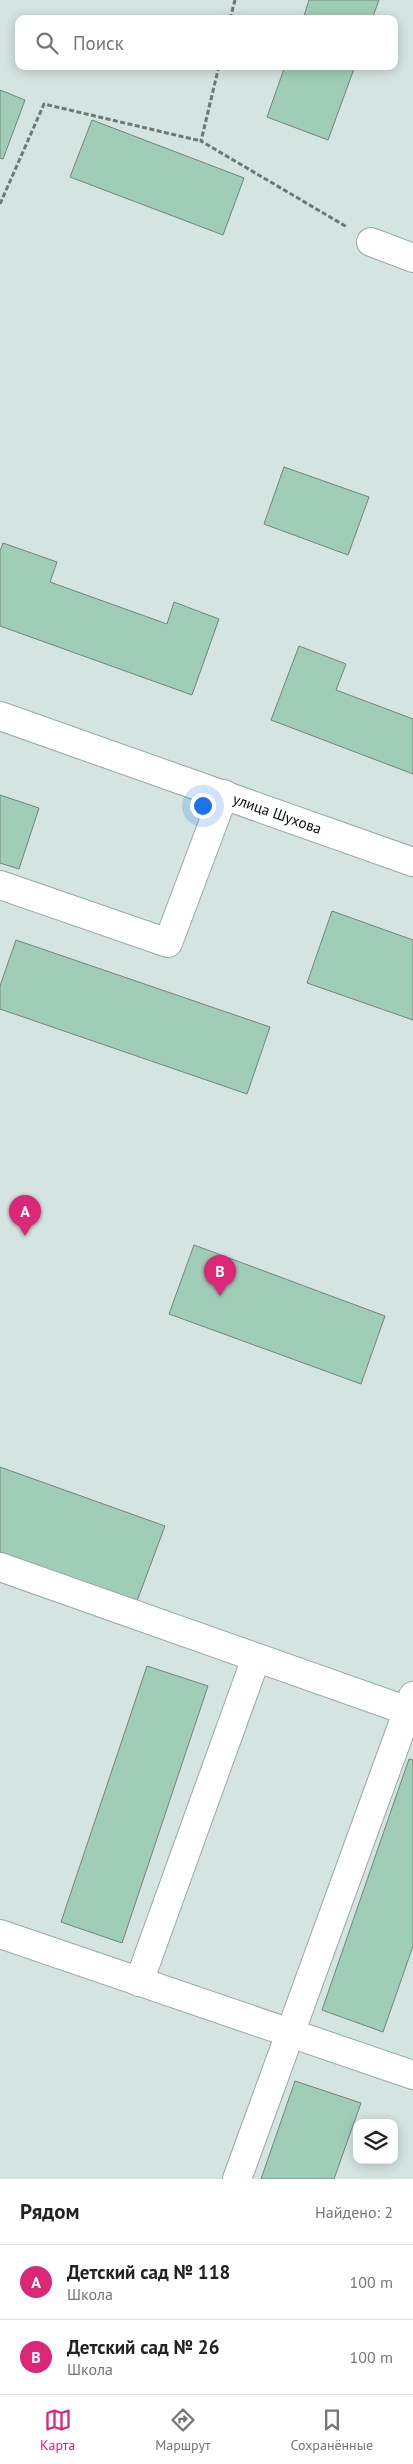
<!DOCTYPE html>
<html lang="ru">
<head>
<meta charset="utf-8">
<style>
	:root { --surface:#fff; --page:#f6f6f6; --text:#222; --muted:#767676; --line:#e0e0e0; --accent:#db2777 }
	body { margin:0; font-family:"PT Sans",sans-serif; background:var(--page); color:var(--text) }
	.controls { position:absolute; right:15px; bottom:15px; display:grid; overflow:hidden; border-radius:10px; box-shadow:0 2px 12px #0003 }
	.controls button { width:45px; height:45px; display:grid; place-items:center; padding:0; border:0; border-bottom:1px solid var(--line); background:var(--surface); color:var(--text); font:25px sans-serif }
	.you { position:absolute; left:202px; top:805px; width:18px; height:18px; margin:-12px; border:4px solid #fff; border-radius:50%; background:#1a73e8; box-shadow:0 0 0 8px #1a73e833 }
	.badge { display:grid; place-items:center; width:32px; height:32px; border-radius:50%; background:var(--accent); color:#fff; font-size:16px; font-weight:700 }
	.pin { position:absolute; translate:-50% -41px; filter:drop-shadow(0 1px 2px #0008) }
	.pin::after { content:''; position:absolute; top:26px; width:18px; height:15px; background:inherit; clip-path:polygon(0 0,100% 0,50% 100%) }
	.list { margin:0; padding:0; list-style:none }
	h2 { display:flex; justify-content:space-between; align-items:center; height:65px; margin:0; padding:0 20px; font-size:21px }
	h2 small { font-size:16px; font-weight:400; color:var(--muted) }
	.list li { display:grid; grid-template-columns:32px 1fr auto; gap:15px; align-items:center; box-sizing:border-box; height:75px; padding:0 20px; border-top:1px solid var(--line) }
	.list b { display:block; font-size:19px; white-space:nowrap }
	.list p { margin:0; font-size:16px; white-space:nowrap; color:var(--muted) }
	.list em { font-size:16px; font-style:normal; color:var(--muted) }
	.icon { flex:none; width:28px; height:28px; fill:none; stroke:currentColor; stroke-width:2; stroke-linecap:round; stroke-linejoin:round }
	.map { position:relative; flex:none; width:413px; height:2179px; overflow:hidden }
	.search { position:absolute; background:var(--surface); box-shadow:0 2px 12px #0003; left:15px; right:15px; top:15px; height:55px; display:flex; align-items:center; gap:12px; box-sizing:border-box; padding:0 18px; border-radius:10px; color:var(--muted); font-size:19px }
	.sheet { height:215px; background:var(--surface) }
	nav { display:flex; justify-content:space-around; align-items:center; box-sizing:border-box; height:70px; border-top:1px solid var(--line); background:var(--surface); font-size:14px; color:var(--muted) }
	nav a { display:grid; justify-items:center; gap:2px }
	nav .on { color:var(--accent) }
	.map>svg:first-child { display:block }
	.building { fill:#a0cdb8; stroke:#76837d }
	.lines { fill:none; stroke-linecap:round; stroke-linejoin:round }
	.minor-casing { stroke:#99a9a6; stroke-width:30 }
	.path { stroke:#6c7876; stroke-width:3; stroke-dasharray:5 2.5; stroke-linecap:butt }
	.minor { stroke:#fff; stroke-width:28 }
	.labels { text-anchor:middle; stroke-width:4.5; stroke-linejoin:round; paint-order:stroke }
	.street-label { font-size:15px; fill:#070d0c; stroke:#fff }
</style>
</head>
<body>
<div class="map">
<svg width="413" height="2179" viewBox="0 0 413 2179">
	<rect width="100%" height="100%" fill="#d3e4e1"/>
	<!-- building -->
	<g class="building">
		<path d="M 309,0 L 379,0 L 372,19 L 303,19 Z"/>
		<path d="M 285,66 L 355,66 L 328,140 L 267,117 Z"/>
		<path d="M 0,90 L 25,100 L 3,159 L 0,158 Z"/>
		<path d="M 92,120 L 244,178 L 223,235 L 70,177 Z"/>
		<path d="M 284,467 L 369,497 L 348,555 L 264,524 Z"/>
		<path d="M 3,543 L 57,562 L 50,582 L 167,624 L 174,602 L 219,619 L 192,695 L 0,626 L 0,551 Z"/>
		<path d="M 299,646 L 346,664 L 336,690 L 413,719 L 413,774 L 271,720 Z"/>
		<path d="M 0,795 L 39,808 L 19,869 L 0,863 Z"/>
		<path d="M 332,911 L 413,940 L 413,1020 L 307,983 Z"/>
		<path d="M 16,940 L 270,1027 L 247,1094 L 0,1009 L 0,986 Z"/>
		<path d="M 194,1245 L 385,1316 L 361,1384 L 169,1314 Z"/>
		<path d="M 0,1467 L 165,1526 L 137,1601 L 0,1552 Z"/>
		<path d="M 147,1666 L 208,1686 L 122,1943 L 61,1922 Z"/>
		<path d="M 409,1759 L 413,1760 L 413,1946 L 383,2032 L 322,2010 Z"/>
		<path d="M 295,2081 L 361,2103 L 334,2179 L 261,2179 Z"/>
	</g>
	<g class="lines">
		<defs>
			<g id="minor">
				<path d="M 371,242 L 413,258"/>
				<path id="s1" d="M 0,716 L 413,862"/>
				<path d="M 0,885 L 168,943 L 224,794"/>
				<path d="M 0,1567 L 408,1711"/>
				<path d="M 0,1934 L 413,2075"/>
				<path d="M 139,1982 L 256,1658"/>
				<path d="M 237,2179 L 413,1696"/>
			</g>
		</defs>
		<!-- minor casing -->
		<use href="#minor" class="minor-casing"/>
		<!-- path -->
		<g class="path">
			<path d="M 230,19 L 235,0"/>
			<path d="M 219,66 L 201,141 L 347,227"/>
			<path d="M 0,204 L 44,104 L 201,141"/>
		</g>
		<!-- minor -->
		<use href="#minor" class="minor"/>
	</g>
	<g class="labels">
		<!-- street labels -->
		<g class="street-label">
			<text dy="5" stroke="none"><textPath href="#s1" startOffset="294">улица Шухова</textPath></text>
		</g>
	</g>
</svg>
<div class="controls">
<button><svg class="icon" aria-label="layers" viewBox="0 0 24 24"><path d="M12 4l9 5-9 5-9-5zM3 14l9 5 9-5"/></svg></button>
</div>
<div class="you"></div>
<div class="pin badge" style="left:25px;top:1236px">A</div>
<div class="pin badge" style="left:220px;top:1296px">B</div>
<div class="search"><svg class="icon" aria-label="search" viewBox="0 0 24 24"><circle cx="10" cy="10" r="6"/><path d="M15 15l6 6"/></svg>Поиск</div>
</div>
<section class="sheet">
<h2>Рядом<small>Найдено: 2</small></h2>
<ul class="list">
<li><span class="badge">A</span><div><b>Детский сад № 118</b><p>Школа</p></div><em>100 m</em></li>
<li><span class="badge">B</span><div><b>Детский сад № 26</b><p>Школа</p></div><em>100 m</em></li>
</ul>
</section>
<nav>
<a class="on"><svg class="icon" aria-label="map" viewBox="0 0 24 24"><path d="M3 6l6-2 6 2 6-2v14l-6 2-6-2-6 2zM9 4v14M15 6v14"/></svg>Карта</a>
<a><svg class="icon" aria-label="directions" viewBox="0 0 24 24"><path d="M12 3l9 9-9 9-9-9zM9 14v-3h6M13 9l2 2-2 2"/></svg>Маршрут</a>
<a><svg class="icon" aria-label="saved" viewBox="0 0 24 24"><path d="M7 4h10v16l-5-4-5 4z"/></svg>Сохранённые</a>
</nav>
</body>
</html>
